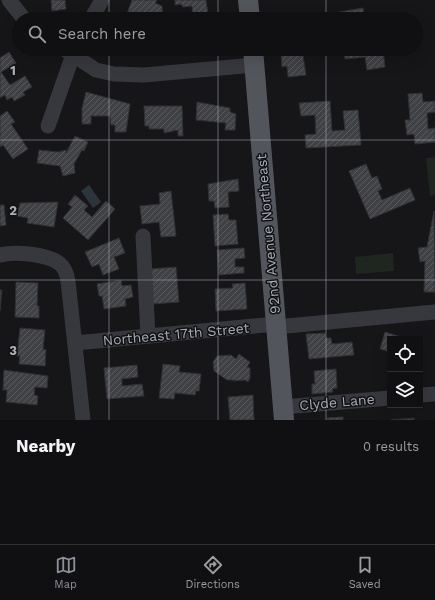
<!DOCTYPE html>
<html lang="en">
<head>
<meta charset="utf-8">
<style>
	:root { --surface:#101012; --page:#19191b; --text:#f1f3f6; --muted:#9c9d9f; --line:#303032; --accent:#8c9099 }
	body { margin:0; font-family:"Work Sans",sans-serif; background:var(--page); color:var(--text) }
	.controls { position:absolute; right:12px; bottom:12px; display:grid; overflow:hidden; border-radius:0px; box-shadow:0 4px 16px #0002 }
	.controls button { width:36px; height:36px; display:grid; place-items:center; padding:0; border:0; border-bottom:1px solid var(--line); background:var(--surface); color:var(--text); font:20px sans-serif }
	.list { margin:0; padding:0; list-style:none }
	h2 { display:flex; justify-content:space-between; align-items:center; height:52px; margin:0; padding:0 16px; font-size:17px }
	h2 small { font-size:13px; font-weight:400; color:var(--muted) }
	.icon { flex:none; width:22px; height:22px; fill:none; stroke:currentColor; stroke-width:2; stroke-linecap:round; stroke-linejoin:round }
	.map { position:relative; flex:none; width:435px; height:420px; overflow:hidden }
	.search { position:absolute; background:var(--surface); box-shadow:0 4px 16px #0002; left:12px; right:12px; top:12px; height:44px; display:flex; align-items:center; gap:10px; box-sizing:border-box; padding:0 14px; border-radius:22px; color:var(--muted); font-size:15px }
	.sheet { height:124px; background:var(--surface) }
	nav { display:flex; justify-content:space-around; align-items:center; box-sizing:border-box; height:56px; border-top:1px solid var(--line); background:var(--surface); font-size:11px; color:var(--muted) }
	nav a { display:grid; justify-items:center; gap:2px }
	nav .on { color:var(--accent) }
	.map>svg:first-child { display:block }
	.garden { fill:#1e261f }
	.water { fill:#2c353c }
	.building { fill:url(#building-hatch); stroke:#303034 }
	.lines { fill:none; stroke-linecap:round; stroke-linejoin:round }
	.minor { stroke:#37383d; stroke-width:15 }
	.major { stroke:#53555c; stroke-width:20 }
	.grid { fill:none; stroke:#a8adb8; stroke-width:1; stroke-opacity:0.55 }
	.labels { text-anchor:middle; stroke-width:3; stroke-linejoin:round; paint-order:stroke }
	.street-label { font-size:14px; fill:#a8adb8; stroke:#111113 }
	.grid-label { font-size:13px; text-anchor:middle; font-weight:bold; fill:#a8adb8; stroke:#111113; stroke-width:3; stroke-linejoin:round; paint-order:stroke }
</style>
</head>
<body>
<div class="map">
<svg width="435" height="420" viewBox="0 0 435 420">
	<defs>
		<pattern id="building-hatch" width="6" height="6" patternUnits="userSpaceOnUse"><rect width="6" height="6" fill="#404145"/><path d="M-1 1l2-2M0 6l6-6M5 7l2-2" fill="none" stroke="#595a5e"/></pattern>
	</defs>
	<rect width="100%" height="100%" fill="#161618"/>
	<!-- garden -->
	<g class="garden">
		<path d="M 435,157 L 435,195 L 430,196 L 426,158 Z"/>
		<path d="M 393,253 L 394,271 L 356,274 L 355,257 Z"/>
	</g>
	<!-- water -->
	<path class="water" d="M 89,185 L 101,202 L 93,208 L 81,191 Z"/>
	<!-- building -->
	<g class="building">
		<path d="M 51,0 L 65,0 L 66,9 L 52,11 Z"/>
		<path d="M 132,0 L 157,0 L 155,3 L 162,6 L 163,19 L 146,19 L 142,17 L 142,19 L 125,19 Z"/>
		<path d="M 175,0 L 206,0 L 208,14 L 212,19 L 193,19 L 192,6 L 183,7 L 181,4 L 175,5 Z"/>
		<path d="M 363,8 L 364,17 L 379,15 L 379,19 L 340,19 L 339,12 Z"/>
		<path d="M 302,13 L 302,19 L 290,19 L 290,14 Z"/>
		<path d="M 287,49 L 328,49 L 328,52 L 303,55 L 306,75 L 288,77 L 287,66 L 282,67 L 281,54 L 288,53 Z"/>
		<path d="M 344,49 L 383,49 L 385,67 L 367,70 L 365,57 L 345,59 Z"/>
		<path d="M 9,52 L 16,63 L 1,72 L 10,85 L 25,76 L 32,87 L 23,92 L 25,95 L 14,101 L 12,97 L 7,100 L 5,95 L 0,98 L 0,58 Z"/>
		<path d="M 86,92 L 130,104 L 126,132 L 115,132 L 115,125 L 111,125 L 110,116 L 91,116 L 91,124 L 82,124 L 82,108 Z"/>
		<path d="M 422,93 L 423,102 L 435,101 L 435,112 L 427,113 L 428,129 L 435,128 L 435,142 L 415,144 L 414,134 L 407,135 L 405,120 L 410,120 L 408,94 Z"/>
		<path d="M 330,101 L 332,131 L 345,130 L 343,111 L 358,110 L 361,145 L 306,148 L 305,135 L 316,134 L 315,115 L 301,116 L 299,103 Z"/>
		<path d="M 197,102 L 230,108 L 230,112 L 236,114 L 235,130 L 225,130 L 226,123 L 196,120 Z"/>
		<path d="M 144,106 L 182,106 L 183,136 L 178,136 L 178,130 L 164,133 L 164,129 L 149,129 L 149,126 L 145,126 Z"/>
		<path d="M 7,111 L 15,122 L 11,124 L 28,149 L 13,159 L 3,145 L 0,147 L 0,116 Z"/>
		<path d="M 75,136 L 88,142 L 84,151 L 82,150 L 74,164 L 75,173 L 63,176 L 60,166 L 37,163 L 39,150 L 58,152 L 66,150 L 66,153 Z"/>
		<path d="M 366,164 L 372,178 L 377,176 L 382,189 L 378,191 L 382,200 L 410,188 L 415,200 L 370,219 L 349,171 Z"/>
		<path d="M 238,179 L 239,191 L 228,192 L 229,207 L 215,208 L 214,201 L 209,201 L 208,184 Z"/>
		<path d="M 171,191 L 176,236 L 161,237 L 159,222 L 142,224 L 140,206 L 160,204 L 159,193 Z"/>
		<path d="M 75,195 L 88,206 L 84,210 L 92,217 L 106,201 L 115,209 L 88,240 L 63,218 L 72,207 L 68,204 Z"/>
		<path d="M 58,202 L 54,227 L 27,223 L 28,218 L 17,216 L 20,203 Z"/>
		<path d="M 0,205 L 4,205 L 6,225 L 0,226 Z"/>
		<path d="M 434,211 L 435,292 L 424,292 L 425,261 L 420,262 L 418,248 L 427,247 Z"/>
		<path d="M 228,214 L 229,220 L 236,220 L 238,244 L 215,246 L 213,215 Z"/>
		<path d="M 119,238 L 125,253 L 114,257 L 119,269 L 103,275 L 99,264 L 92,267 L 85,252 Z"/>
		<path d="M 244,248 L 245,258 L 235,259 L 235,267 L 244,267 L 244,273 L 219,275 L 217,250 Z"/>
		<path d="M 176,267 L 179,302 L 153,304 L 150,269 Z"/>
		<path d="M 121,280 L 122,286 L 131,285 L 133,297 L 125,299 L 126,306 L 104,309 L 102,296 L 99,296 L 97,284 Z"/>
		<path d="M 16,282 L 38,283 L 37,306 L 39,306 L 39,318 L 15,317 Z"/>
		<path d="M 245,283 L 247,309 L 216,311 L 215,289 L 233,288 L 232,284 Z"/>
		<path d="M 0,290 L 2,290 L 0,311 Z"/>
		<path d="M 20,328 L 45,330 L 43,349 L 46,350 L 45,366 L 19,364 L 20,356 L 17,356 Z"/>
		<path d="M 385,332 L 408,339 L 390,339 L 390,352 L 380,349 Z"/>
		<path d="M 325,333 L 326,338 L 331,338 L 332,344 L 352,342 L 354,355 L 309,359 L 306,334 Z"/>
		<path d="M 239,354 L 250,362 L 247,367 L 250,368 L 250,378 L 248,382 L 245,380 L 233,381 L 235,380 L 227,380 L 214,371 L 213,362 L 217,356 L 231,355 L 236,359 Z"/>
		<path d="M 163,364 L 180,366 L 179,372 L 201,374 L 199,391 L 196,391 L 195,395 L 175,393 L 174,399 L 159,398 Z"/>
		<path d="M 137,365 L 138,377 L 122,379 L 122,386 L 142,384 L 144,396 L 107,399 L 104,368 Z"/>
		<path d="M 336,369 L 337,388 L 332,389 L 333,392 L 312,394 L 312,384 L 315,384 L 314,371 Z"/>
		<path d="M 4,370 L 48,376 L 47,388 L 35,387 L 34,395 L 38,396 L 37,405 L 6,402 L 7,390 L 3,390 Z"/>
		<path d="M 253,395 L 254,420 L 230,420 L 228,397 Z"/>
		<path d="M 343,417 L 343,420 L 327,420 L 327,418 Z"/>
		<path d="M 414,418 L 414,420 L 391,420 Z"/>
	</g>
	<g class="lines">
		<!-- minor -->
		<g class="minor">
			<path d="M 9,0 L 24,19"/>
			<path d="M 91,19 L 102,0"/>
			<path d="M 64,49 L 96,70 L 114,74 L 144,75 L 254,65"/>
			<path d="M 48,126 L 75,49"/>
			<path d="M 143,236 L 148,336"/>
			<path d="M 0,255 C 14,251 49,254 60,264 C 65,268 67,275 68,281 L 83,420"/>
			<path d="M 276,327 L 435,312"/>
			<path d="M 75,343 L 276,324"/>
			<path d="M 420,395 L 435,394"/>
			<path d="M 283,407 L 390,398"/>
		</g>
		<!-- major -->
		<g class="major">
			<path d="M 248,0 L 250,19"/>
			<path d="M 253,49 L 284,420"/>
		</g>
	</g>
	<!-- grid -->
	<path class="grid" d="M 109,0 L 109,19M 218,0 L 218,19M 326,0 L 326,19M 109,49 L 109,420M 218,49 L 218,420M 326,49 L 326,420M 0,140 L 435,140M 0,280 L 435,280"/>
	<g class="labels">
		<!-- street labels -->
		<g class="street-label">
			<text transform="translate(268 234) rotate(-95)" y="5">92nd Avenue Northeast</text>
			<text transform="translate(176 334) rotate(-5)" y="5">Northeast 17th Street</text>
			<text transform="translate(337 402) rotate(-5)" y="5">Clyde Lane</text>
		</g>
	</g>
	<g class="grid-label">
		<text x="13" y="75">1</text>
		<text x="13" y="215">2</text>
		<text x="13" y="355">3</text>
	</g>
</svg>
<div class="controls">
<button><svg class="icon" aria-label="locate" viewBox="0 0 24 24"><circle cx="12" cy="12" r="6"/><path d="M12 2v4M12 18v4M2 12h4M18 12h4"/></svg></button>
<button><svg class="icon" aria-label="layers" viewBox="0 0 24 24"><path d="M12 4l9 5-9 5-9-5zM3 14l9 5 9-5"/></svg></button>
</div>
<div class="search"><svg class="icon" aria-label="search" viewBox="0 0 24 24"><circle cx="10" cy="10" r="6"/><path d="M15 15l6 6"/></svg>Search here</div>
</div>
<section class="sheet">
<h2>Nearby<small>0 results</small></h2>
<ul class="list">
</ul>
</section>
<nav>
<a class="on"><svg class="icon" aria-label="map" viewBox="0 0 24 24"><path d="M3 6l6-2 6 2 6-2v14l-6 2-6-2-6 2zM9 4v14M15 6v14"/></svg>Map</a>
<a><svg class="icon" aria-label="directions" viewBox="0 0 24 24"><path d="M12 3l9 9-9 9-9-9zM9 14v-3h6M13 9l2 2-2 2"/></svg>Directions</a>
<a><svg class="icon" aria-label="saved" viewBox="0 0 24 24"><path d="M7 4h10v16l-5-4-5 4z"/></svg>Saved</a>
</nav>
</body>
</html>
